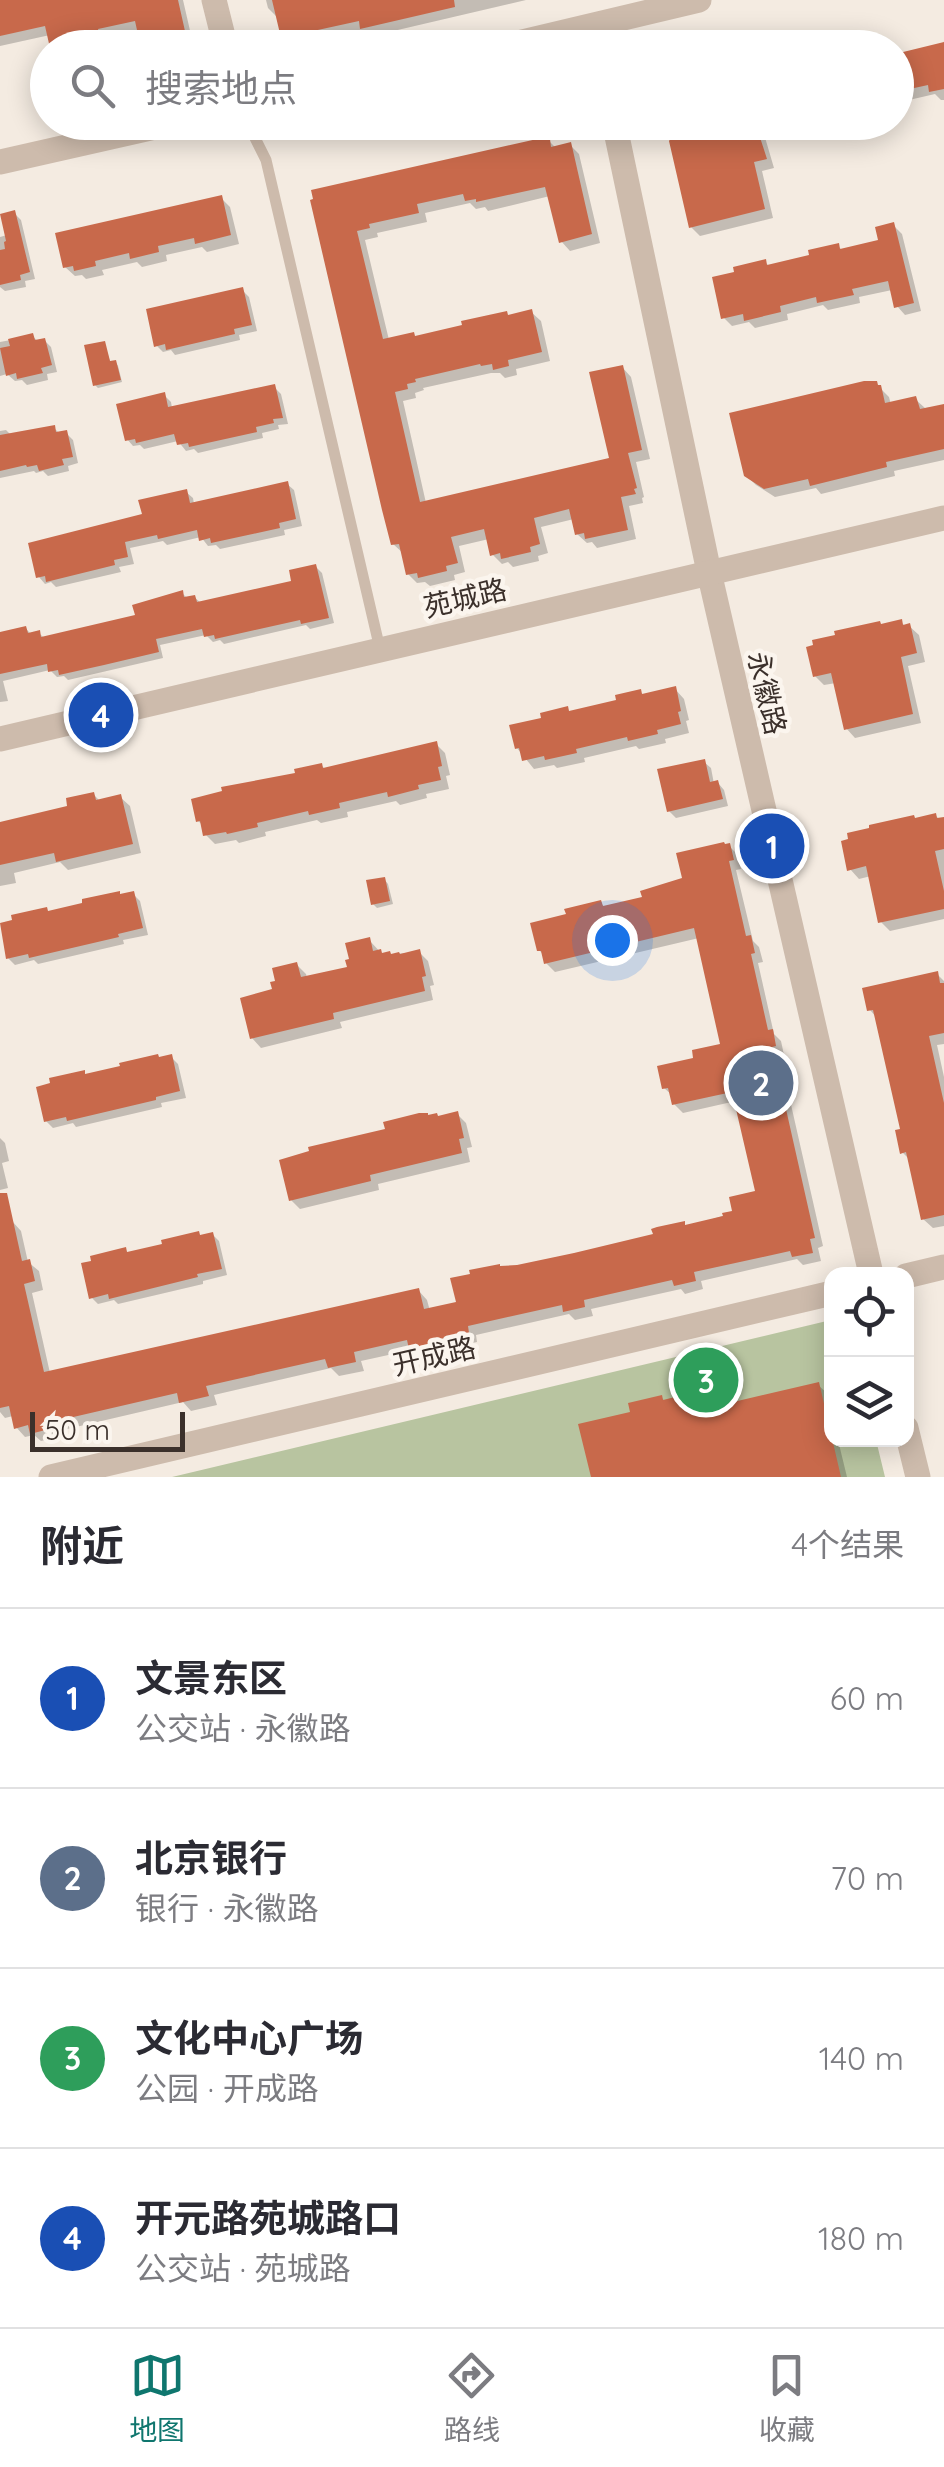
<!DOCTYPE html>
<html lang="zh">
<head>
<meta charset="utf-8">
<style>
	:root { --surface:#fff; --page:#f7f7f7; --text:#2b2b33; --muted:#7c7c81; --line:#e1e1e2; --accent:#0f766e }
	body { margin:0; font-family:Quicksand,"Noto Sans SC",sans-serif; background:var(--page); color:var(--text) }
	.controls { position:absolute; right:30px; bottom:30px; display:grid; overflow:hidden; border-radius:20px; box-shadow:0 5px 25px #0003 }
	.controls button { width:90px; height:90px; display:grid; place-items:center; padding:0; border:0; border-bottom:2px solid var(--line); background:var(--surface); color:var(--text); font:50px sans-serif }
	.scale { position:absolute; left:30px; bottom:25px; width:155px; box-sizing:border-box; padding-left:10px; border:5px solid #3b302b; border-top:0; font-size:28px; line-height:35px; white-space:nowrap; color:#3b302b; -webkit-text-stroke:8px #fbf5ee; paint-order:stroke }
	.you { position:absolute; left:612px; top:940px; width:35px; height:35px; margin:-25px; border:8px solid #fff; border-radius:50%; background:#1a73e8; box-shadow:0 0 0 15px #1a73e833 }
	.badge { display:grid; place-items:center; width:65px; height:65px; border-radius:50%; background:var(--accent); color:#fff; font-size:32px; font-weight:700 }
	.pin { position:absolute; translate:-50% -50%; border:5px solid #fff; box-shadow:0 2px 10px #0006 }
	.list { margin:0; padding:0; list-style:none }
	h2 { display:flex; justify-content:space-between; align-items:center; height:130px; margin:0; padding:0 40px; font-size:42px }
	h2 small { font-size:32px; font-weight:400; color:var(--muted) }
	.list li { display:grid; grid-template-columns:65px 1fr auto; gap:30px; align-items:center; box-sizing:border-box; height:180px; padding:0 40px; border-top:2px solid var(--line) }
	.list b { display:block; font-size:38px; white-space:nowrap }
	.list p { margin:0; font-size:32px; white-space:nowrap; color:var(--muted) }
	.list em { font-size:32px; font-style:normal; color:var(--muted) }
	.icon { flex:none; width:55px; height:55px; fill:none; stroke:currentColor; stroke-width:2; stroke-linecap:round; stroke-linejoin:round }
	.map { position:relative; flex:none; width:944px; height:1477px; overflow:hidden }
	.search { position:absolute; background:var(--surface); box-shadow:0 5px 25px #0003; left:30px; right:30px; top:30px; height:110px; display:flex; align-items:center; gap:25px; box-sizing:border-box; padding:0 35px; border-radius:55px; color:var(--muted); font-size:38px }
	.sheet { height:850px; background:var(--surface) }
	nav { display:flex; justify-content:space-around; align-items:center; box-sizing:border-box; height:140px; border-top:2px solid var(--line); background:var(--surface); font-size:28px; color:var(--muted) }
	nav a { display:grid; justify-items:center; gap:5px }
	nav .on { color:var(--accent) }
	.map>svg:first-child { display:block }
	.green { fill:#b8c4a0 }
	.shadow { fill:#0003 }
	.building { fill:#c8694b }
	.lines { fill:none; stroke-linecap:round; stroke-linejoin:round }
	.service { stroke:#cdbbac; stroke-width:11 }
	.tertiary { stroke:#cdbbac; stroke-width:25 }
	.labels { text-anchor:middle; stroke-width:9; stroke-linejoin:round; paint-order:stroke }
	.street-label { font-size:28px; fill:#3b302b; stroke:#fbf5ee }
</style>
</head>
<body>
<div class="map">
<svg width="944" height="1477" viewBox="0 0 944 1477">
	<rect width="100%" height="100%" fill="#f4ebe1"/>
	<!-- green -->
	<path class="green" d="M 831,1320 L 832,1440 L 876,1440 L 885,1477 L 172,1477 Z"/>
	<!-- shadow -->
	<g class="shadow">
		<path d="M 0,0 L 183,0 L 194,48 L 143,48 L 140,30 L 106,38 L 108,48 L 53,48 L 50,35 L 0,46 Z"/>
		<path d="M 266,0 L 526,0 L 372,36 L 365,30 L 293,46 L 284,37 L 277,17 L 268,8 Z"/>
		<path d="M 944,41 L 944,100 L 941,100 L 935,94 L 896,103 L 896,56 L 943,45 Z"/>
		<path d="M 684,122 L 862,122 L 823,132 L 820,128 L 813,130 L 808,124 L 764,134 L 774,168 L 762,171 L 773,218 L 700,236 L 691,227 Z"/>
		<path d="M 549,141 L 556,148 L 570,145 L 579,154 L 600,243 L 570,251 L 561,241 L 550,196 L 488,211 L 485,207 L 476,209 L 470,203 L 425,213 L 427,222 L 377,233 L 378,237 L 365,240 L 389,340 L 417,338 L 531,312 L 541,321 L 550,361 L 516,369 L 517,375 L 505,378 L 500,373 L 491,373 L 423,388 L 424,390 L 415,393 L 416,398 L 403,401 L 426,503 L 612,460 L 622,367 L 631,377 L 650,459 L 636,462 L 644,497 L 642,498 L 643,503 L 629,506 L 636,539 L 597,548 L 592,542 L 587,543 L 577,534 L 574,519 L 541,527 L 548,553 L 538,556 L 539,561 L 513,567 L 508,562 L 502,564 L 492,554 L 489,539 L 459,546 L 465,572 L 454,575 L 455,580 L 430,586 L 425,582 L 417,583 L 408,574 L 404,554 L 393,544 L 313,202 Z"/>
		<path d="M 221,198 L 230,207 L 239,244 L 207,252 L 202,247 L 166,255 L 167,261 L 142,267 L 137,262 L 102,270 L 104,275 L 86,279 L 82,275 L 75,276 L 65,267 Z"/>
		<path d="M 14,213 L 21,220 L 35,279 L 25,281 L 26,287 L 5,291 L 0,287 L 0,237 L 7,235 Z"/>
		<path d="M 893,225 L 902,234 L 921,311 L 905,315 L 897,306 L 892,290 L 859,297 L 860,303 L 828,310 L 823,305 L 787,314 L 788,320 L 755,328 L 749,322 L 732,326 L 724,318 L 765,262 L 770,267 L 812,257 L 838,246 L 843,251 L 881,242 Z"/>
		<path d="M 242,290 L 249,297 L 257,331 L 239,335 L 240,340 L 175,355 L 171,350 L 163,352 L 156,345 Z"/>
		<path d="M 32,336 L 39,342 L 44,340 L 51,347 L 57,372 L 47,374 L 48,380 L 27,385 L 22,380 L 15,381 L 7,374 L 0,376 L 0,342 Z"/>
		<path d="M 104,343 L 111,364 L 116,363 L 118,366 L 122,382 L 98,388 L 95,385 Z"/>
		<path d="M 876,384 L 889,397 L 891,405 L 915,399 L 925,408 L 944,406 L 944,460 L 894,471 L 895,476 L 821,494 L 816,488 L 775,497 L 756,485 L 746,475 Z"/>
		<path d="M 274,387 L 281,394 L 288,424 L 278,425 L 279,429 L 262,433 L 263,438 L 198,453 L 194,449 L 186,451 L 178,441 L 144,449 L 140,445 L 133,446 L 127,439 L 164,395 L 171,402 L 172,408 Z"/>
		<path d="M 54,428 L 60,434 L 66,433 L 73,440 L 78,463 L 68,466 L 69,471 L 48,476 L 43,471 L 36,473 L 34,471 L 0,478 L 0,431 L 6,430 L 11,435 Z"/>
		<path d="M 287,484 L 294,490 L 302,526 L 284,530 L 285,535 L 220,549 L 216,545 L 208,546 L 201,537 L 167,545 L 163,541 L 130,548 L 134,564 L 119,567 L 121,572 L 56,587 L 51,582 L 45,584 L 39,577 L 186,492 L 193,498 L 194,504 Z"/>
		<path d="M 316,567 L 322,573 L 334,623 L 310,629 L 306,625 L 224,644 L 220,640 L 213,642 L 206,635 L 160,645 L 163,658 L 68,680 L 64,676 L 57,677 L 50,670 L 3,681 L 8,701 L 0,702 L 0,634 L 26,629 L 31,634 L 39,633 L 45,639 L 138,617 L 182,593 L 188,599 L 194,597 L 201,603 L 294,583 Z"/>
		<path d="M 901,622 L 906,627 L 909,626 L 919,635 L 925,662 L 908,666 L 921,723 L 855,738 L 846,728 L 836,683 L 824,685 L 815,676 L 882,627 Z"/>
		<path d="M 675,689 L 684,699 L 689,720 L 686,721 L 689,733 L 665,739 L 666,743 L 639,749 L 636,746 L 584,758 L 585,762 L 557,768 L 554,765 L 534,769 L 517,748 L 544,720 L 567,709 L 571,713 L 619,702 L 640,692 L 645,696 Z"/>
		<path d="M 436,744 L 445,753 L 450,775 L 446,776 L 449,789 L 426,794 L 427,798 L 400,805 L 396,801 L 347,812 L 348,817 L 321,823 L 317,820 L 265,832 L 266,836 L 239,843 L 236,840 L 215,844 L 206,835 L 204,826 L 198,821 L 321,765 L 326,770 Z"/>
		<path d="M 704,762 L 711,768 L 714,784 L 718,783 L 724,790 L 728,806 L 676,818 L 669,811 Z"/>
		<path d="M 93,794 L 100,801 L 120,797 L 130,806 L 141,853 L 68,870 L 60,862 L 14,873 L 16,883 L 0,886 L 0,824 L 70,808 Z"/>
		<path d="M 936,816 L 940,820 L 944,819 L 944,919 L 890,931 L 881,922 L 871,876 L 859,879 L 850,869 L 916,820 Z"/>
		<path d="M 729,846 L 738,855 L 741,869 L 736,870 L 753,941 L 759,947 L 763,962 L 758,963 L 774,1034 L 781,1041 L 784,1055 L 780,1056 L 823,1246 L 818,1248 L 821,1261 L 803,1265 L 797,1259 L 701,1281 L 703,1289 L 685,1294 L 681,1289 L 591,1309 L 593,1316 L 575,1320 L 569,1314 L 476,1335 L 477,1342 L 439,1350 L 441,1357 L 421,1362 L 411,1350 L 361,1361 L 364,1371 L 339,1376 L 331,1368 L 214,1395 L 217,1405 L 191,1411 L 183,1402 L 63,1430 L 65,1436 L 41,1441 L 34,1435 L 25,1437 L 16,1427 L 13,1416 L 5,1418 L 0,1412 L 0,1224 L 12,1221 L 21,1231 L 28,1262 L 39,1271 L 43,1290 L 32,1293 L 50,1373 L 418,1290 L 427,1300 L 430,1311 L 459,1304 L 517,1268 L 656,1236 L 684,1224 L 687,1227 L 735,1212 L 758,1193 L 736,1101 L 683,1113 L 674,1104 L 672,1095 L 664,1088 L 696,1060 L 723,1045 L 699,938 L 555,972 L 546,963 L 544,955 L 539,950 L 569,916 L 600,903 L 606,908 L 645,899 L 685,880 Z"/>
		<path d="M 384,879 L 388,884 L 393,904 L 377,908 L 373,904 Z"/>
		<path d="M 133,894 L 140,901 L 148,935 L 123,940 L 124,944 L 38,964 L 34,960 L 15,965 L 8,958 L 49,913 Z"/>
		<path d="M 369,940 L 383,955 L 419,952 L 428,961 L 434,985 L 430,986 L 433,1000 L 340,1022 L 342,1028 L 261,1048 L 252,1038 L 275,990 L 296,964 L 306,974 L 307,978 L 350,969 Z"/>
		<path d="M 937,974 L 944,981 L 944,1044 L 937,1045 L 944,1077 L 944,1226 L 933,1228 L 923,1219 L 910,1160 L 902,1152 L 903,1131 L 877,1018 L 870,1010 Z"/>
		<path d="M 171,1057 L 178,1064 L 186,1098 L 161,1103 L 162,1107 L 76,1127 L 73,1123 L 53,1128 L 46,1121 L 87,1076 Z"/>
		<path d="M 457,1114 L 466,1123 L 472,1147 L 467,1148 L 470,1162 L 378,1184 L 379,1190 L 300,1209 L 291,1200 L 438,1118 Z"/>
		<path d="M 0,1138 L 5,1143 L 9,1161 L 2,1163 L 8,1188 L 0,1190 Z"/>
		<path d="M 199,1234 L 202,1237 L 213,1235 L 219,1241 L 227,1275 L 203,1281 L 203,1284 L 118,1304 L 114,1300 L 98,1304 L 92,1298 L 125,1250 L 129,1254 Z"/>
		<path d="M 818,1385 L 828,1394 L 832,1411 L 832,1440 L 838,1440 L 847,1477 L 593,1477 L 633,1413 L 662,1398 L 665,1402 L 707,1392 L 716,1401 L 718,1409 Z"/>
	</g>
	<!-- building -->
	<g class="building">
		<path d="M 0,0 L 178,0 L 187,40 L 141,48 L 135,21 L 98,29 L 101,44 L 83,48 L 50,48 L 45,26 L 0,36 Z"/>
		<path d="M 272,0 L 454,0 L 455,7 L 360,29 L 359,21 L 281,38 Z"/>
		<path d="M 944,42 L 944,89 L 929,92 L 928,85 L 896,92 L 896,62 L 901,61 L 899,53 Z"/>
		<path d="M 681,122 L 755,122 L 767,159 L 754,162 L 765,209 L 689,228 L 669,141 Z"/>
		<path d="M 546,137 L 546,139 L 550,139 L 551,147 L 571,142 L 592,234 L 559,243 L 545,187 L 476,202 L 476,199 L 465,201 L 463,194 L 417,204 L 419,213 L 369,224 L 370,228 L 357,231 L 383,339 L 414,332 L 415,336 L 462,325 L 461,321 L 507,311 L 508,315 L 532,309 L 542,352 L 508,360 L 509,366 L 493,370 L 492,364 L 481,366 L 480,364 L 415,379 L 416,382 L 407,384 L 408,389 L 395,392 L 420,502 L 609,458 L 589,372 L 623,365 L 642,450 L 628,453 L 637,488 L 634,489 L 636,494 L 621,497 L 628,530 L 585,539 L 584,533 L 575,535 L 569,509 L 534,518 L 540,544 L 530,547 L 531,552 L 501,559 L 500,553 L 490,556 L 484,529 L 451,537 L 458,563 L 446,566 L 447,571 L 418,578 L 417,573 L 406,575 L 399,544 L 391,545 L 382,510 L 310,200 L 313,199 L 311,190 Z"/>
		<path d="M 222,195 L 231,235 L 195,244 L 194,238 L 158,246 L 159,252 L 130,259 L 129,253 L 95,261 L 96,266 L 74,271 L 73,266 L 63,268 L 55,233 Z"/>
		<path d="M 15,210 L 30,272 L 20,275 L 21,280 L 0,285 L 0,250 L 5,249 L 4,242 L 6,241 L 0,214 Z"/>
		<path d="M 894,222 L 914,303 L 894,308 L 888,281 L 852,289 L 854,295 L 817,303 L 816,297 L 780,306 L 781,312 L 744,321 L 743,314 L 721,319 L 712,277 L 734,272 L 733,267 L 766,259 L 767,265 L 809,255 L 808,250 L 839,243 L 840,249 L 878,240 L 875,227 Z"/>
		<path d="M 243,287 L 252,325 L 234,329 L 235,334 L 166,350 L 165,344 L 154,347 L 146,309 Z"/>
		<path d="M 33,333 L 35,340 L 45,338 L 52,365 L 41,368 L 43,373 L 17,379 L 16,373 L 6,376 L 0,348 L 10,346 L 8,339 Z"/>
		<path d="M 105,341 L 110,361 L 116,360 L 121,380 L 93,386 L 84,345 Z"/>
		<path d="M 864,381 L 877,381 L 878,385 L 881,385 L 885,403 L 916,396 L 920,409 L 944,404 L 944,449 L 886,462 L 887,467 L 810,486 L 808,479 L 764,489 L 744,476 L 729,413 Z"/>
		<path d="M 275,384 L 283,418 L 273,419 L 274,423 L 256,427 L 257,432 L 189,447 L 188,443 L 177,445 L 174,434 L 136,443 L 135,439 L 125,441 L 116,404 L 165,392 L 168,407 Z"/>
		<path d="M 55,425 L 56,432 L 67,430 L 73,457 L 62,459 L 64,465 L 39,471 L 37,465 L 27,467 L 26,465 L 0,471 L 0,435 Z"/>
		<path d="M 288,481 L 296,519 L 279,523 L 280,528 L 211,543 L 210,538 L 199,541 L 197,530 L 158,539 L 157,535 L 125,542 L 128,557 L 114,560 L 115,565 L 46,582 L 45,576 L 36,578 L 28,543 L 142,514 L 138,500 L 187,489 L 190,503 Z"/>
		<path d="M 316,564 L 329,618 L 301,624 L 300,620 L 215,639 L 214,635 L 204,637 L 202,629 L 156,639 L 159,652 L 104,665 L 59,675 L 58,670 L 48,672 L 47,664 L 0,674 L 0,632 L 26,626 L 28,633 L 40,630 L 41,637 L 135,615 L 132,605 L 183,590 L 184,597 L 195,595 L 197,602 L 291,581 L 289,570 Z"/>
		<path d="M 902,619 L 903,625 L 910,623 L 917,653 L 901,657 L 913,714 L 844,730 L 831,673 L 813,677 L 806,647 L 813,645 L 812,640 L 835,635 L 834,631 L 880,621 L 881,624 Z"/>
		<path d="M 676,686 L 681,711 L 678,712 L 681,724 L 657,730 L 658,734 L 628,741 L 627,737 L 576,749 L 577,753 L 545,760 L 544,756 L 522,761 L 519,748 L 515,749 L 509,725 L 541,718 L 540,713 L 568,706 L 569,711 L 616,700 L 615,695 L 641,689 L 642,694 Z"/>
		<path d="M 437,741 L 442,766 L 438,767 L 441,780 L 418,785 L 419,789 L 388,797 L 387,792 L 339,803 L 340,808 L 309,815 L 308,811 L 257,823 L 258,827 L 227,834 L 226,832 L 203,836 L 200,821 L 196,822 L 191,799 L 222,791 L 221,787 L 295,773 L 294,769 L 322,763 L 323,768 Z"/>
		<path d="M 705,759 L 710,782 L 718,780 L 723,799 L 667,812 L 657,769 Z"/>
		<path d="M 94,792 L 96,800 L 121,794 L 133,844 L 56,862 L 54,853 L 0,865 L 0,822 L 67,806 L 66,798 Z"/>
		<path d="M 936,813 L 937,818 L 944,817 L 944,849 L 935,851 L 944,891 L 944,909 L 878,923 L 866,866 L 847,871 L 841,841 L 848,839 L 847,833 L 869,828 L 869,825 L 914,815 L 915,818 Z"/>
		<path d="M 724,842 L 725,844 L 730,843 L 734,860 L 729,861 L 746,936 L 751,935 L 755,953 L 751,954 L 768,1030 L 773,1029 L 776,1046 L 772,1047 L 815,1238 L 810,1239 L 813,1253 L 792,1257 L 790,1251 L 694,1272 L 696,1281 L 674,1286 L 672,1280 L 584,1300 L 585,1307 L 563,1312 L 562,1305 L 468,1326 L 469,1333 L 431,1341 L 433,1348 L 410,1354 L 407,1340 L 354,1352 L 356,1362 L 328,1368 L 325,1359 L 206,1386 L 209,1396 L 179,1403 L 177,1393 L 56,1421 L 57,1427 L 30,1434 L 28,1425 L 14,1429 L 9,1406 L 0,1408 L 0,1193 L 7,1193 L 22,1261 L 30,1259 L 35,1281 L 24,1284 L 44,1372 L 419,1288 L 424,1309 L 456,1302 L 450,1278 L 470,1274 L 469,1270 L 500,1264 L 500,1266 L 517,1265 L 574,1253 L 653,1234 L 651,1229 L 657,1227 L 685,1221 L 685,1225 L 723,1216 L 722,1213 L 732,1211 L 729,1197 L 755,1191 L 732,1092 L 672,1105 L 668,1088 L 662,1089 L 657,1066 L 693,1058 L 692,1050 L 720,1044 L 694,928 L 544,964 L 541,951 L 537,951 L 530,923 L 566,914 L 564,909 L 601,900 L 603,906 L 642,897 L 640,891 L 682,878 L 676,853 Z"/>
		<path d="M 385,877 L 390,901 L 371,905 L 366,880 Z"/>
		<path d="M 120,891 L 120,894 L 134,891 L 143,928 L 118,934 L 119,937 L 29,958 L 28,954 L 6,959 L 0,923 L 12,920 L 11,915 L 47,907 L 48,911 L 82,903 L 82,899 Z"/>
		<path d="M 370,937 L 373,951 L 381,949 L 382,953 L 390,951 L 391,954 L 399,952 L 400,954 L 420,949 L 426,976 L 422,977 L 425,991 L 333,1013 L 334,1019 L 250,1039 L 240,998 L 272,989 L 270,982 L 275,981 L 272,968 L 297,962 L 301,977 L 347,967 L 345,960 L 349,959 L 345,943 Z"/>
		<path d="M 938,971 L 940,983 L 944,983 L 944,1033 L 929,1036 L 944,1103 L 944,1215 L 921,1220 L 906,1152 L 900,1154 L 895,1130 L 900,1129 L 873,1010 L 867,1011 L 862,988 Z"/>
		<path d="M 158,1054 L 159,1057 L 172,1054 L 180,1091 L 156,1097 L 156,1100 L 67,1121 L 66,1117 L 44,1122 L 36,1087 L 50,1083 L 49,1078 L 85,1070 L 85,1074 L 120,1066 L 119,1063 Z"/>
		<path d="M 458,1111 L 464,1138 L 459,1139 L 462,1153 L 370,1175 L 371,1181 L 289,1201 L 279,1160 L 309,1151 L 308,1147 L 385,1129 L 383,1122 L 419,1113 L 428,1113 L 428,1115 L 437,1113 L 438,1116 Z"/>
		<path d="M 199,1231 L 200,1235 L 213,1232 L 222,1269 L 197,1274 L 198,1277 L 109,1299 L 108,1294 L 89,1299 L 81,1263 L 91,1261 L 90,1256 L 126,1247 L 127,1252 L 162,1244 L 161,1240 Z"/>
		<path d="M 819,1382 L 841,1477 L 591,1477 L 578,1424 L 630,1412 L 628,1403 L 662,1395 L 663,1400 L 707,1389 L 712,1407 Z"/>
	</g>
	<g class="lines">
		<!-- service -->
		<path class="service" d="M 247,122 L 266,160 L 380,649"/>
		<!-- tertiary -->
		<g class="tertiary">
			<path d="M 214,0 L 226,48"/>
			<path d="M 497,48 L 699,0"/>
			<path d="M 614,122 L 709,572 L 871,1274"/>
			<path d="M 0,162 L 177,122"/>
			<path d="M 0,739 L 944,518"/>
			<path d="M 906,1276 L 944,1267"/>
			<path d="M 906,1428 L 918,1477"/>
			<path d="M 51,1477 L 832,1293"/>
		</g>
	</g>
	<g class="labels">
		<!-- street labels -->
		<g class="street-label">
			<text transform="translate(465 598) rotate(-13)" y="10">苑城路</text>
			<text transform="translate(767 693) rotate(77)" y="10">永徽路</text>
			<text transform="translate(434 1356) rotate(-13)" y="10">开成路</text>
		</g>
	</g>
</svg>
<div class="controls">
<button><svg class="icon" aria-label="locate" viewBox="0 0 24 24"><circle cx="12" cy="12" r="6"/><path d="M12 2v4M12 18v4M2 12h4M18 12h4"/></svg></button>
<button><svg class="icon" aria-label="layers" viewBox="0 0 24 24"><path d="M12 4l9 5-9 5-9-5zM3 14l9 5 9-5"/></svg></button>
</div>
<div class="scale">50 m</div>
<div class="you"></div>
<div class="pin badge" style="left:772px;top:846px;background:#1a4fb4">1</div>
<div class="pin badge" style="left:761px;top:1083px;background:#5c6f8a">2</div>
<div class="pin badge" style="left:706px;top:1380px;background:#2e9e5b">3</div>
<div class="pin badge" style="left:101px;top:715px;background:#1a4fb4">4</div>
<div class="search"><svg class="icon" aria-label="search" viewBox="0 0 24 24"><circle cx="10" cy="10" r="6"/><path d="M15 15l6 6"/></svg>搜索地点</div>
</div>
<section class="sheet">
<h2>附近<small>4个结果</small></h2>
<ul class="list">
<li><span class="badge" style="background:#1a4fb4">1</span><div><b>文景东区</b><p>公交站 · 永徽路</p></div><em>60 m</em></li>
<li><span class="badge" style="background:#5c6f8a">2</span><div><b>北京银行</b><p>银行 · 永徽路</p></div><em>70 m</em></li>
<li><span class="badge" style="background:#2e9e5b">3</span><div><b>文化中心广场</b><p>公园 · 开成路</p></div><em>140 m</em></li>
<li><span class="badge" style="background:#1a4fb4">4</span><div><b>开元路苑城路口</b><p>公交站 · 苑城路</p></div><em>180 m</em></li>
</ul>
</section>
<nav>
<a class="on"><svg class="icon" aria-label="map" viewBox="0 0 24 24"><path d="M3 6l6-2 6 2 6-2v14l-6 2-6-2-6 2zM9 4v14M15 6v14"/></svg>地图</a>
<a><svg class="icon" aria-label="directions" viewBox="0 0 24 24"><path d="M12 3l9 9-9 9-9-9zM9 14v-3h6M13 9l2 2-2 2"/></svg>路线</a>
<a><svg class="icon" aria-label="saved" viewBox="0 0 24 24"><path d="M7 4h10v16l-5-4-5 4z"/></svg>收藏</a>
</nav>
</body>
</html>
